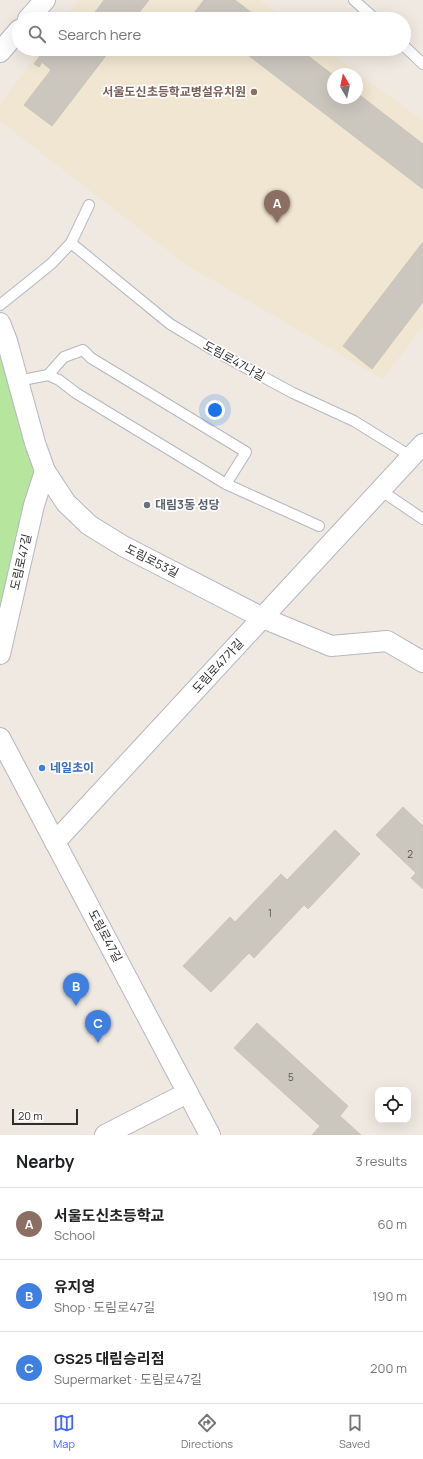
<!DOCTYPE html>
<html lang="en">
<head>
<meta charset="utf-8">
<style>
	:root { --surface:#fff; --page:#f6f6f6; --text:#202124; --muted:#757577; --line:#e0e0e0; --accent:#4264fb }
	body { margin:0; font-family:Manrope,"Noto Sans KR",sans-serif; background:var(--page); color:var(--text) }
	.controls { position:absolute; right:12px; bottom:12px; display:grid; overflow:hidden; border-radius:8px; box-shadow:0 4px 16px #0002 }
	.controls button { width:36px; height:36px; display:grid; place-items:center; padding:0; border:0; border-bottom:1px solid var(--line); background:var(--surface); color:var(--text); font:20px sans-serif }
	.compass { position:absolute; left:327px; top:68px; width:36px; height:36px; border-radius:50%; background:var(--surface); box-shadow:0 4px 16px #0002; rotate:351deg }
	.scale { position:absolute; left:12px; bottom:10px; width:66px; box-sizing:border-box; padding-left:4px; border:2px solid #2e2e2e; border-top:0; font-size:11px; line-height:14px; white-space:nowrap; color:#2e2e2e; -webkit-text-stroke:3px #fff; paint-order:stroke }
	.you { position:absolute; left:215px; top:410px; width:14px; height:14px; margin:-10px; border:3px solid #fff; border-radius:50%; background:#1a73e8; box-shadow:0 0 0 6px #1a73e833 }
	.badge { display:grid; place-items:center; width:26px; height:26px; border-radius:50%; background:var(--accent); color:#fff; font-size:13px; font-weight:700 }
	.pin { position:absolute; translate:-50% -33px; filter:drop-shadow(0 1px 2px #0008) }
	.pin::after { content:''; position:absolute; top:21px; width:14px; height:12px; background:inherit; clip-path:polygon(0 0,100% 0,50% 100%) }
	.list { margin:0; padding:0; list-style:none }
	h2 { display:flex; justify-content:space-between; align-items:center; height:52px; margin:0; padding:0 16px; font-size:17px }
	h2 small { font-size:13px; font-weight:400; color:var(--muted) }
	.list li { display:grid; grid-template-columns:26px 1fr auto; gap:12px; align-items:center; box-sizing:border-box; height:72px; padding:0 16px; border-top:1px solid var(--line) }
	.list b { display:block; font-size:15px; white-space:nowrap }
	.list p { margin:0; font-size:13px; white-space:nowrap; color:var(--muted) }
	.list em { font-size:13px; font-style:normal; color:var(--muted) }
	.icon { flex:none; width:22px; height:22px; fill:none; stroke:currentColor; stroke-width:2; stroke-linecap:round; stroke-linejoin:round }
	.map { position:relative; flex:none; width:423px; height:1135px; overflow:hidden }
	.search { position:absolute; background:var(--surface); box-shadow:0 4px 16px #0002; left:12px; right:12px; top:12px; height:44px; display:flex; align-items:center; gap:10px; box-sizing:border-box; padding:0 14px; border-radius:22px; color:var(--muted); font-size:15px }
	.sheet { height:268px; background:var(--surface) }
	nav { display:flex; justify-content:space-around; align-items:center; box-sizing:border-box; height:56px; border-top:1px solid var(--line); background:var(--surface); font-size:11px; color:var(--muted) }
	nav a { display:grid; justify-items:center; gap:2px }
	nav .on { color:var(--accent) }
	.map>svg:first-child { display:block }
	.education { fill:#f0e6d1; fill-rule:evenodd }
	.green { fill:#b6e59e }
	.building { fill:#cbc7bf; stroke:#cbc5ba }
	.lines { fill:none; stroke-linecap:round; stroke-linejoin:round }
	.service-casing { stroke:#b4b7c1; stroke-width:12 }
	.minor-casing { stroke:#b4b7c1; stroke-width:22 }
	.service { stroke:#fff; stroke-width:10 }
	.minor { stroke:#fff; stroke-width:20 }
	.education-dot { fill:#8d6e63; stroke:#fff; stroke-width:1.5 }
	.worship-dot { fill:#6b7280; stroke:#fff; stroke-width:1.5 }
	.shop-dot { fill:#3f7fe0; stroke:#fff; stroke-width:1.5 }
	.labels { text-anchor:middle; stroke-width:3.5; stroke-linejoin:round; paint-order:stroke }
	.number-label { font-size:10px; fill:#555452 }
	.education-label { font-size:12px; font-weight:bold; fill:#785e54; stroke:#fff; text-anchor:end }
	.street-label { font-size:12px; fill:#2e2e2e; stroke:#fff }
	.worship-label { font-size:12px; font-weight:bold; fill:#5b616d; stroke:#fff; text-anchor:start }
	.shop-label { font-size:12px; font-weight:bold; fill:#366cbe; stroke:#fff; text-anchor:start }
</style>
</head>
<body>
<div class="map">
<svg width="423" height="1135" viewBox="0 0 423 1135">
	<rect width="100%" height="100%" fill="#efe9e1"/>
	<!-- education -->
	<g class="education">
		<path d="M 78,0 L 260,0 L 285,19 L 64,19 Z"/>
		<path d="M 41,49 L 326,49 L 423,121 L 423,326 L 383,379 L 185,264 L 0,121 L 0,105 ZM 333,74 L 357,74 L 357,98 L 333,98 Z"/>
	</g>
	<!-- green -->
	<path class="green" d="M 0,351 L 36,471 L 0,624 Z"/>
	<!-- building -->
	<g class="building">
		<path d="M 104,0 L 149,0 L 134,19 L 90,19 Z"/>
		<path d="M 204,0 L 235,0 L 260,19 L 201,19 L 194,13 Z"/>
		<path d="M 45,49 L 111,49 L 52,126 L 24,105 L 51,70 L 42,62 L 39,67 L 34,64 Z"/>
		<path d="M 240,49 L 299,49 L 333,75 L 333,98 L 357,98 L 357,93 L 423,144 L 423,189 Z"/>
		<path d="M 423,242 L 423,302 L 372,369 L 343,346 Z"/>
		<path d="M 403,807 L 423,826 L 423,889 L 411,878 L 416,873 L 376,835 Z"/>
		<path d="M 335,830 L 360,854 L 308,909 L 304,905 L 254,958 L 249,953 L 211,992 L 183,966 L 230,917 L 235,922 L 281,874 L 287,880 Z"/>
		<path d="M 257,1023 L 348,1106 L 340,1116 L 361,1135 L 312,1135 L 320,1126 L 234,1048 Z"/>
	</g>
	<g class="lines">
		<defs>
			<g id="service">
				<path d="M 354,0 L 375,19"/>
				<path d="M 404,46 L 423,64"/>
				<path d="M 71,243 L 170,324 L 215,351 L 293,393 L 354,421 L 412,457"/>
				<path d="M 0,305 L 51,264 L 71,243 L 89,205"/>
				<path d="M 48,375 L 64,357 L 83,350 L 91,358 L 246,452 L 226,484"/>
				<path d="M 18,381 L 48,375 L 59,380 L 76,393 L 226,484 L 319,526"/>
				<path d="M 380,490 L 423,519"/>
			</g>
			<g id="minor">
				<path d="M 28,19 L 45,0"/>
				<path d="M 0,52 L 19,30"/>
				<path d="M 0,323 L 7,341 L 35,443 L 45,471 L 66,503 L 89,525 L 123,546 L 263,618 L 331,646 L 387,641 L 423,662"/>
				<path d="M 0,654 L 34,505 L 45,471"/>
				<path d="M 0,738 L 210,1135"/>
				<path d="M 55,842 L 423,444"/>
				<path d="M 105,1135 L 187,1093"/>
			</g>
		</defs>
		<!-- service casing -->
		<use href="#service" class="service-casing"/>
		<!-- minor casing -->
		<use href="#minor" class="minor-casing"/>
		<!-- service -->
		<use href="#service" class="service"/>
		<!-- minor -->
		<use href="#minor" class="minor"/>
	</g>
	<!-- markers -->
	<circle class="education-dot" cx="254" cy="92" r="4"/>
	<circle class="worship-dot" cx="147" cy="505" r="4"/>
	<circle class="shop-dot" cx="42" cy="768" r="4"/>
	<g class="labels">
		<!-- number labels -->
		<g class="number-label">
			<text x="410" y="858">2</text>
			<text x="270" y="917">1</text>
			<text x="291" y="1081">5</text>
		</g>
		<!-- education labels -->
		<g class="education-label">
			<text x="246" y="96">서울도신초등학교병설유치원</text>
		</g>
		<!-- street labels -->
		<g class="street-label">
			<text transform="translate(234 361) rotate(29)" y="4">도림로47나길</text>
			<text transform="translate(152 561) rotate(27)" y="4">도림로53길</text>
			<text transform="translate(21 562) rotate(-77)" y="4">도림로47길</text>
			<text transform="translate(218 666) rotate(-47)" y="4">도림로47가길</text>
			<text transform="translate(105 936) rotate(62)" y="4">도림로47길</text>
		</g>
		<!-- worship labels -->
		<g class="worship-label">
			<text x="155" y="509">대림3동 성당</text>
		</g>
		<!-- shop labels -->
		<g class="shop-label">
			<text x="50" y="772">네일초이</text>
		</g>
	</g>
</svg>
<div class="controls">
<button><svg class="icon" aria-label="locate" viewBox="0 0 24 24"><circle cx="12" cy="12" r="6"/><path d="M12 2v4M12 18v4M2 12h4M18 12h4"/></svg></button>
</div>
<svg class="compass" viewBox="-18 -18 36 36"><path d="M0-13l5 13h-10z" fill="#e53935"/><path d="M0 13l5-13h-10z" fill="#757577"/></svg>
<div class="scale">20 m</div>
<div class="you"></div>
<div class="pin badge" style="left:277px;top:223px;background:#8d6e63">A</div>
<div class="pin badge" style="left:76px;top:1006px;background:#3f7fe0">B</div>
<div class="pin badge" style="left:98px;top:1043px;background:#3f7fe0">C</div>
<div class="search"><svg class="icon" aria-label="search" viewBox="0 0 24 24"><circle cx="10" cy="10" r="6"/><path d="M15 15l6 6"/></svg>Search here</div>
</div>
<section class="sheet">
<h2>Nearby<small>3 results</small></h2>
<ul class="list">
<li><span class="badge" style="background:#8d6e63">A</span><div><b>서울도신초등학교</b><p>School</p></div><em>60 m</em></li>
<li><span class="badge" style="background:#3f7fe0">B</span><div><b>유지영</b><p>Shop · 도림로47길</p></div><em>190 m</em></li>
<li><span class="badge" style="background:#3f7fe0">C</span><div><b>GS25 대림승리점</b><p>Supermarket · 도림로47길</p></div><em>200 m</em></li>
</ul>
</section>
<nav>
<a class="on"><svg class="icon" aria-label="map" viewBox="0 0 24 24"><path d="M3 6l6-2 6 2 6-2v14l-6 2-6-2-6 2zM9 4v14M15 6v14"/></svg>Map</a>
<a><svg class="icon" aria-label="directions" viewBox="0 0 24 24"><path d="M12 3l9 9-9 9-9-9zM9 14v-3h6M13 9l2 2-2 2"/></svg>Directions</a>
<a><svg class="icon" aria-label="saved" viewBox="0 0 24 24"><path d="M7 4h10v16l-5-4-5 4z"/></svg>Saved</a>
</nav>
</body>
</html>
